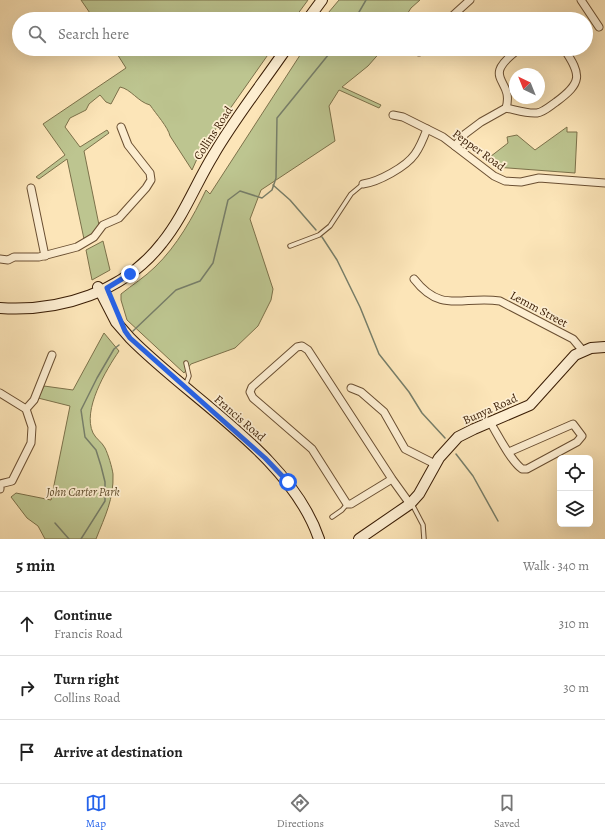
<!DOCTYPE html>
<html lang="en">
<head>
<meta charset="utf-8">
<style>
	:root { --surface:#fff; --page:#f2f2f2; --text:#222; --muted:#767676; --line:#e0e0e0; --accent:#2563eb }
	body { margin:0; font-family:Alegreya,serif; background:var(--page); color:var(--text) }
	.controls { position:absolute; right:12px; bottom:12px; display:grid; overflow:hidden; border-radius:6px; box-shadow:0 4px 16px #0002 }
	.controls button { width:36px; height:36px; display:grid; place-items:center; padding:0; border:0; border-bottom:1px solid var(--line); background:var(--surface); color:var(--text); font:20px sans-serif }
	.compass { position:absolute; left:509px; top:68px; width:36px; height:36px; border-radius:50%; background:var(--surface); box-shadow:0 4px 16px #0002; rotate:317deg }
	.stop { position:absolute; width:12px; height:12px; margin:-9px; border:3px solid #2563eb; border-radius:50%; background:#fff }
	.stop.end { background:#2563eb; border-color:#fff; box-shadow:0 1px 4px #0008 }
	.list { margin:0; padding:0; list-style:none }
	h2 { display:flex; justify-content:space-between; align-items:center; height:52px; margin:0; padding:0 16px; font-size:17px }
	h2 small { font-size:13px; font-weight:400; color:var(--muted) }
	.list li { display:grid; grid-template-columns:26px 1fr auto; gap:12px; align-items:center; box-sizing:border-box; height:64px; padding:0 16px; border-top:1px solid var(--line) }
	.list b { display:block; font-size:15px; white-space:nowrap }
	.list p { margin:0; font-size:13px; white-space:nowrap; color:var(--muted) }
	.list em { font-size:13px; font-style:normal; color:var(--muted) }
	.icon { flex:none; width:22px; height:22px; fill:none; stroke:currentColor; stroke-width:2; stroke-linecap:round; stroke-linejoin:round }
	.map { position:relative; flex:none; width:605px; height:539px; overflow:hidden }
	.search { position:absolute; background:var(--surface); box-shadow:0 4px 16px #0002; left:12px; right:12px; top:12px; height:44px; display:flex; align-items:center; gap:10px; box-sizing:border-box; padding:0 14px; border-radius:22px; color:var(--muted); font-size:15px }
	.sheet { height:244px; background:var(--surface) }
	nav { display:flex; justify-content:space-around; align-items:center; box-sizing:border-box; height:56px; border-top:1px solid var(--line); background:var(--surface); font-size:11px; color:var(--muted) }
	nav a { display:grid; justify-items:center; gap:2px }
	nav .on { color:var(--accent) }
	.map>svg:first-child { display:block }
	.green { fill:#bdc590; stroke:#7c714a }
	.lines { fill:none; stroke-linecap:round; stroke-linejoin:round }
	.stream { stroke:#777e69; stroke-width:1.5 }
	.lane-casing { stroke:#6a4f32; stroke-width:5.5 }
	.street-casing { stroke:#6a4f32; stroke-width:9 }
	.secondary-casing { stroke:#3a1d05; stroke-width:12 }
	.lane { stroke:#fdeed1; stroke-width:3.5 }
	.street { stroke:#fdeed1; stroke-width:7 }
	.secondary { stroke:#fdeed1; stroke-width:10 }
	.route { stroke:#2563eb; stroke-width:5 }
	.labels { text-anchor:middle; stroke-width:3.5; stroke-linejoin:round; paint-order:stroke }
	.street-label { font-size:12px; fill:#3a1d05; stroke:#fdeed1 }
	.park-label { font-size:12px; font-style:italic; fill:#614f2f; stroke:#fdeed1 }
</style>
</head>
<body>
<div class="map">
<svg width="605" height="539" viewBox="0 0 605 539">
	<rect width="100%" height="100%" fill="#fce5b8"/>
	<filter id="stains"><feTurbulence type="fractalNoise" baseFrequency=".005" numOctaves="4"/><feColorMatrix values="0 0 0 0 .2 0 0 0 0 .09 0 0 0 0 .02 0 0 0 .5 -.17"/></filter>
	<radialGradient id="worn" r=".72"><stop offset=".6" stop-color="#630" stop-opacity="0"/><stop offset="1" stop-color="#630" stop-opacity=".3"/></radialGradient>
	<!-- green -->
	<g class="green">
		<path d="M 81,0 L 308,0 L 294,19 L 94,19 Z"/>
		<path d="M 339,0 L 420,0 L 411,8 L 404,19 L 323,19 Z"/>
		<path d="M 114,49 L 272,49 L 201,150 L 192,170 L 170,136 C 168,127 156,114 150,105 C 138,102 131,89 120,87 L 111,104 L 106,102 L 100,95 L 89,104 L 86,110 L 70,118 L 65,127 L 80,147 L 107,130 L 109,133 L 84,151 L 99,225 L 90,236 L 84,239 L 67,159 L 39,179 L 36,177 L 65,155 L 43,124 L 126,68 Z"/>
		<path d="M 304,49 L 383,49 L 368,66 L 342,87 L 381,105 L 379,108 L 339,90 L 329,106 L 335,141 L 261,190 L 250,219 L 273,289 L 271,300 L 258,326 L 235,348 L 191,364 L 184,373 L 127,320 L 121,300 L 121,294 C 132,285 145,277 155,267 C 177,246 193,217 206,190 L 210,194 Z"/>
		<path d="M 567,127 L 567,132 L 577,132 L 575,173 L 495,167 L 486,160 L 508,143 L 507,137 L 517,135 L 535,150 Z"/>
		<path d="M 103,241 L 110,270 L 92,280 L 86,250 Z"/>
		<path d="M 104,333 L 119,351 C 106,370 82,410 93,433 C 96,439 102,442 105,448 C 108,454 112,467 113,474 C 114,499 105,516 96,539 L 45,539 L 38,526 L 27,518 L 11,497 L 16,493 L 51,500 L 70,406 L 38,398 L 44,386 L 73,390 Z"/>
	</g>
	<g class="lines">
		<!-- stream -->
		<g class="stream">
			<path d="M 355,19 L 366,0"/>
			<path d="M 273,185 L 290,200 L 316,230"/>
			<path d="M 322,237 L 337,260 L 360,307 L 379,354 L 409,392 L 422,413 L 445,438"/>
			<path d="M 133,331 L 176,290 L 200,281 L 213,263 L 228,200 L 240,191 L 262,198 L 272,190 L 276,178 L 277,118 L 333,49"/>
			<path d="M 456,454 L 473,476 L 498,521"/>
			<path d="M 55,523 L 69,539"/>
			<path d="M 81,539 L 105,501 L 105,482 L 101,466 L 96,450 L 85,437 L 81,410 L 97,378 L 114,349 L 119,345"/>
		</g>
		<defs>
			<g id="lane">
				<path d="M 290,246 L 319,235 L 330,226 L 351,194 L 363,184"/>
				<path d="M 185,386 L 189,376 L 186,363"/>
				<path d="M 412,504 L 423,525 L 424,539"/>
				<path d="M 332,517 L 342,510 L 347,504"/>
			</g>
			<g id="street">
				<path d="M 581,0 L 599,27"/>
				<path d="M 449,19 L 470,0"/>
				<path d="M 419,52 L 422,49"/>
				<path d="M 506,108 C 516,110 527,114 537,113 C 544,112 550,106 556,102 C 582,83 582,75 564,49"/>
				<path d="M 393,115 L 403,117 L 443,137 L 494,176 L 505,181 L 521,182 L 539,178 L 605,183"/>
				<path d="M 455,146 L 465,134 L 481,122 L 506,108 C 515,78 478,80 519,49"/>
				<path d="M 363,184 C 378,182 406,167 415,154 C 420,147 424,137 427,129"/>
				<path d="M 31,188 L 45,256"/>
				<path d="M 0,259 L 8,260 L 14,257 L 39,257 L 77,247 L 94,237 L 103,225 L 119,218 L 146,188 L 151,180 L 150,173 L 128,145 L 121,127"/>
				<path d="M 414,279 C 442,315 463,295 500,301 L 573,339 L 583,351"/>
				<path d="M 351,388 L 361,392 L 384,412 L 405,449 L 435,464"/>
				<path d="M 0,393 L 26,409 L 32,427 L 31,443 L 12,481 L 0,484 L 0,489"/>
				<path d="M 26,409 L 34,400 L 52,355"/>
				<path d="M 490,422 C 498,435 510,460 522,469 L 527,469 L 577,442 L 582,436 L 573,424 L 509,452"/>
				<path d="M 392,479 L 351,504 L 347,504 L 312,449 L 253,398 L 250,392 L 252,387 L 297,347 L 302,346 L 308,350 L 392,479 L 410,504"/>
			</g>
			<g id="secondary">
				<path d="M 308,19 L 322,0"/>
				<path d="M 98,287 L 116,322 L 130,338 C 191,400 291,456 319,539"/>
				<path d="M 0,308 C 61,312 124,292 162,243 C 184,216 196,183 214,154 C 235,118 262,84 286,49"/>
				<path d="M 359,539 L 410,504 L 419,494 L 439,458 L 458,437 L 474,429 L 530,405 L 575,355 L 591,348 L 605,347"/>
			</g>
		</defs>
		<!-- lane casing -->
		<use href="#lane" class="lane-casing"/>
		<!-- street casing -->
		<use href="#street" class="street-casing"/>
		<!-- secondary casing -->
		<use href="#secondary" class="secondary-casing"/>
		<!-- lane -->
		<use href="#lane" class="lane"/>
		<!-- street -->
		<use href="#street" class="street"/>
		<!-- secondary -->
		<use href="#secondary" class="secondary"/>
	</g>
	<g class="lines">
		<!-- route -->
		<path class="route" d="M 130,274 L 107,288 L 125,331 L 130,338 L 265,458 L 288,482"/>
	</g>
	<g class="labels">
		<!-- street labels -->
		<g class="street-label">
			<text transform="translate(213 133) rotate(-57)" y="4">Collins Road</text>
			<text transform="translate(479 150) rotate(36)" y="4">Pepper Road</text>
			<text transform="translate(539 309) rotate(28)" y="4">Lemm Street</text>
			<text transform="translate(490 409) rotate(-24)" y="4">Bunya Road</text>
			<text transform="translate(240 418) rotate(41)" y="4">Francis Road</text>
		</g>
		<!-- park labels -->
		<g class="park-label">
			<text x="83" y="496">John Carter Park</text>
		</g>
	</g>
	<rect width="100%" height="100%" filter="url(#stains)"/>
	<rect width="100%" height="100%" fill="url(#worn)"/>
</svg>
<div class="controls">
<button><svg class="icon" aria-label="locate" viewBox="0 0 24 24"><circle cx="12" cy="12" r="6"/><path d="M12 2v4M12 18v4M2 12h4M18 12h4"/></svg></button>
<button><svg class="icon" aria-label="layers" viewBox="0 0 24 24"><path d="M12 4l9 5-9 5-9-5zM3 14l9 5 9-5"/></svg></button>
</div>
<svg class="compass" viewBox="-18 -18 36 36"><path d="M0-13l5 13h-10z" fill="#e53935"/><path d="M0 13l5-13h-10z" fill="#767676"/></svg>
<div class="stop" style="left:288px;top:482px"></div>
<div class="stop end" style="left:130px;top:274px"></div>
<div class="search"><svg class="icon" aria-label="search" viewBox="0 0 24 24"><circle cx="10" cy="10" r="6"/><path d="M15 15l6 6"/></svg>Search here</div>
</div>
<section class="sheet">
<h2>5 min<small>Walk · 340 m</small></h2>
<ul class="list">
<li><svg class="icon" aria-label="ahead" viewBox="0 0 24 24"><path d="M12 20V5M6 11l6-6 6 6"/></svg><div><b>Continue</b><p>Francis Road</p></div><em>310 m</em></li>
<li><svg class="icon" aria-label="right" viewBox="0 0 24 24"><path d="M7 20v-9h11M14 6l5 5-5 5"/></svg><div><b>Turn right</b><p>Collins Road</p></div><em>30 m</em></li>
<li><svg class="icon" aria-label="arrive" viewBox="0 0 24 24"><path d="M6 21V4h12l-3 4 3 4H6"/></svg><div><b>Arrive at destination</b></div></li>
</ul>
</section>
<nav>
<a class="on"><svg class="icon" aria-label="map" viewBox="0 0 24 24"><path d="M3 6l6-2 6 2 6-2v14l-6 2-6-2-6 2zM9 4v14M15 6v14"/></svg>Map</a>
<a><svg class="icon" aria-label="directions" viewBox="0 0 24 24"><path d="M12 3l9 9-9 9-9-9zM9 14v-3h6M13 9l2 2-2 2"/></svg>Directions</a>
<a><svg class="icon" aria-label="saved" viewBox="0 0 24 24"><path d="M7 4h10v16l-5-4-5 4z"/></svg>Saved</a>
</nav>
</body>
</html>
